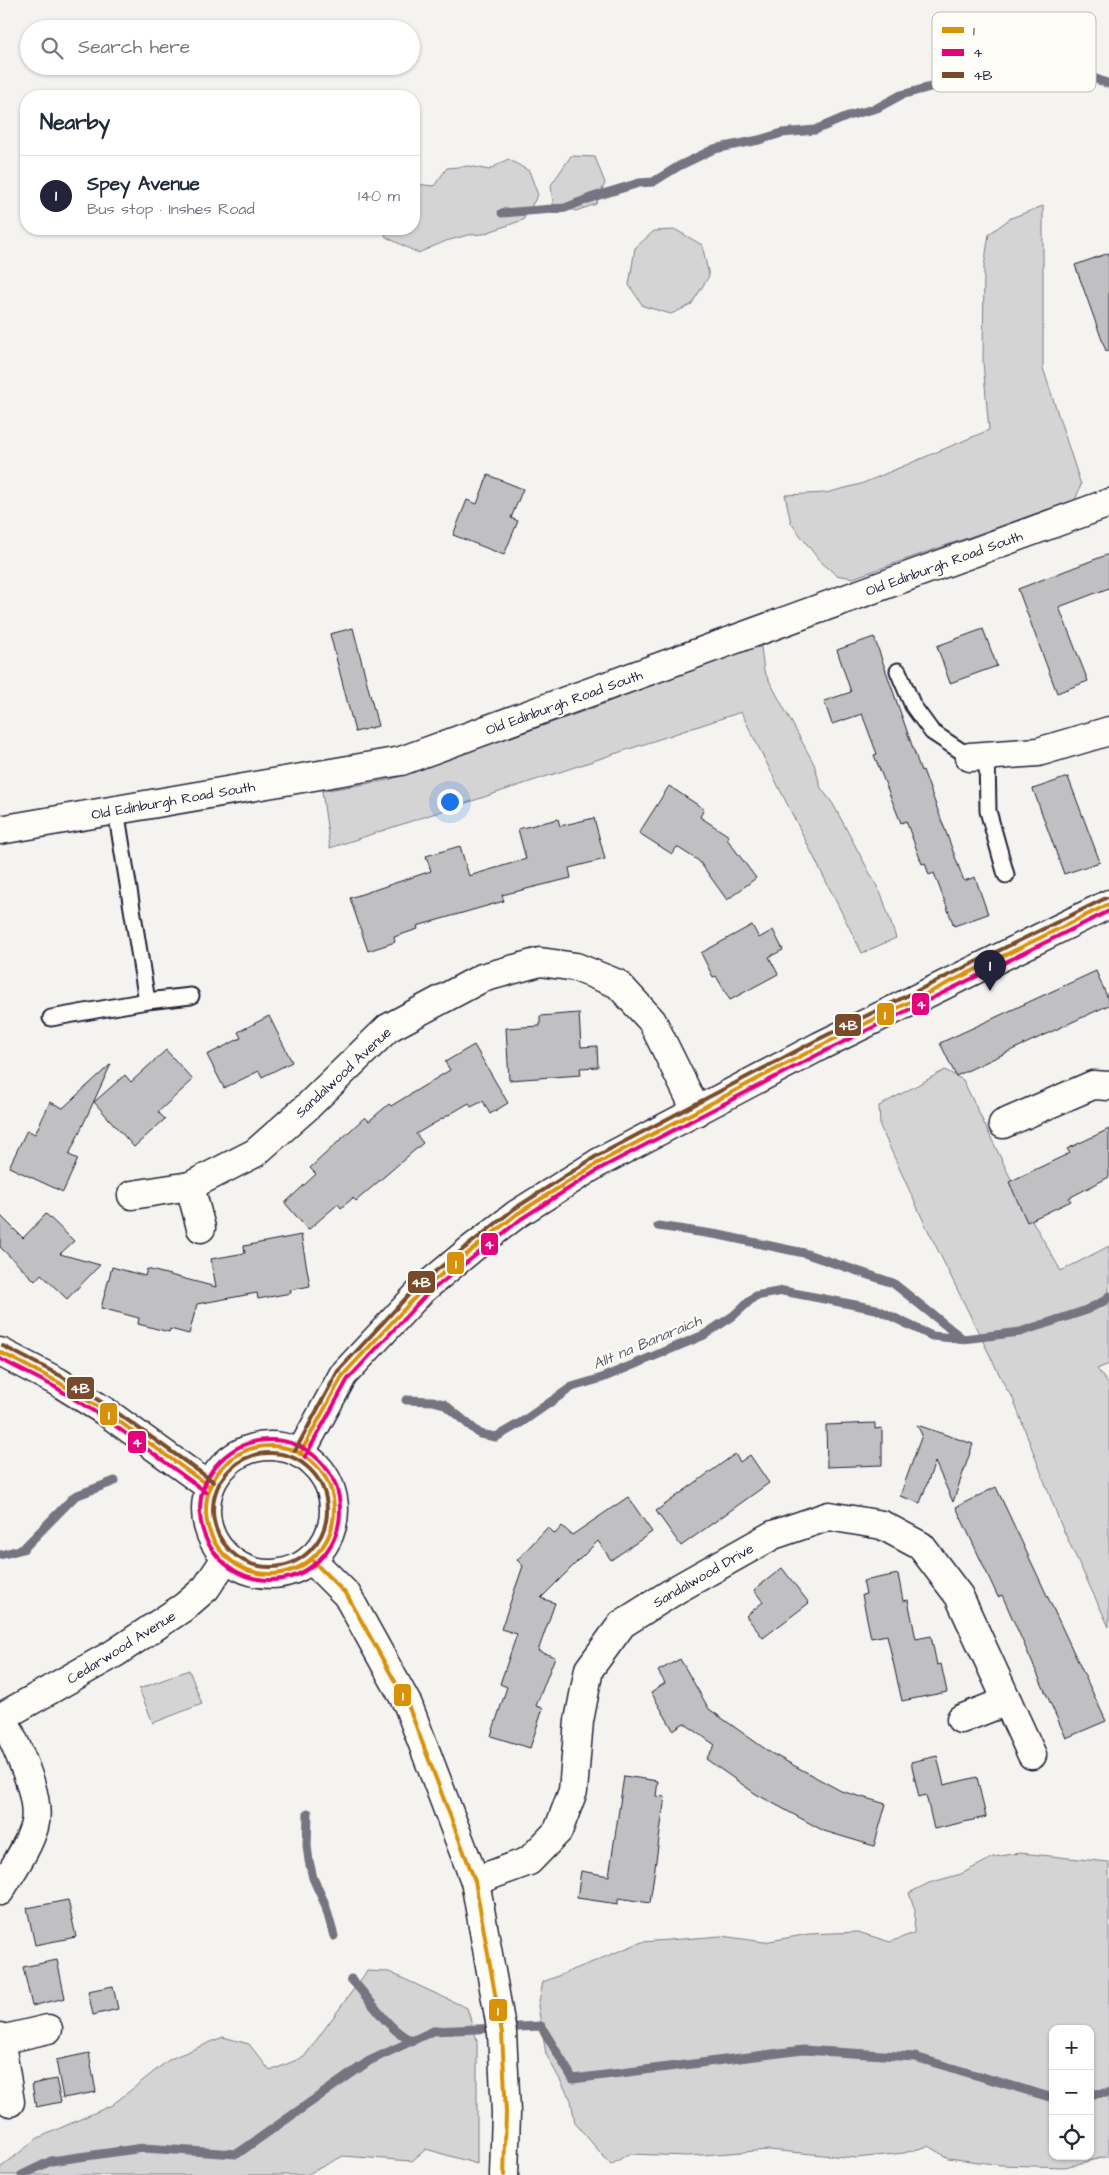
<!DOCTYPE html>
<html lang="en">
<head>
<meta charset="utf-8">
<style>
	:root { --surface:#fff; --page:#f6f6f7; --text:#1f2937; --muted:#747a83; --line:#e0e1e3; --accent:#22223b }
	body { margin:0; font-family:"Architects Daughter",sans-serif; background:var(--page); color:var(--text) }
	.controls { position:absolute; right:15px; bottom:15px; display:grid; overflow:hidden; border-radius:10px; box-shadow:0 1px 4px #0004 }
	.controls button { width:45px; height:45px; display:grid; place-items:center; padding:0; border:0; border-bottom:1px solid var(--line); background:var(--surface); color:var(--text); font:25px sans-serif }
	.you { position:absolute; left:449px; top:801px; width:18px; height:18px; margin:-12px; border:4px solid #fff; border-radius:50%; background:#1a73e8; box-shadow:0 0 0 8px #1a73e833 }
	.badge { display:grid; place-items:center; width:32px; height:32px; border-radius:50%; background:var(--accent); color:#fff; font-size:16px; font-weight:700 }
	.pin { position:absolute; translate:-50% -41px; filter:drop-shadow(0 1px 2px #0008) }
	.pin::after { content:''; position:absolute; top:26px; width:18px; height:15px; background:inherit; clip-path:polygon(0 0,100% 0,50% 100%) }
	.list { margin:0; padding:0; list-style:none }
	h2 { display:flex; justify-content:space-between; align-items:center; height:65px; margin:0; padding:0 20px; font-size:21px }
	h2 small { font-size:16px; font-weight:400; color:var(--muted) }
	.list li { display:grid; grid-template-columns:32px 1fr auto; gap:15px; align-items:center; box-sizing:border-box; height:80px; padding:0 20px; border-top:1px solid var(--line) }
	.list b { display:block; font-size:19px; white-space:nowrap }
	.list p { margin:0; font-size:16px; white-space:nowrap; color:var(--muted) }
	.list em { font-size:16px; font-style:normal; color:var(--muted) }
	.icon { flex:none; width:28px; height:28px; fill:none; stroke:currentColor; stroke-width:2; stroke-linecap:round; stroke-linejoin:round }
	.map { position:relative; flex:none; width:1109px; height:2175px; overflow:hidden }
	.search { position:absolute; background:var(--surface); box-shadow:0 1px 4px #0004; left:20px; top:20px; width:400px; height:55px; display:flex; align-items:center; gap:12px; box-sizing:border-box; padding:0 18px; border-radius:28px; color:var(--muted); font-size:19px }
	.panel { position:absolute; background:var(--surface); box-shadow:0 1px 4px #0004; left:20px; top:90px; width:400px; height:145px; border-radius:20px }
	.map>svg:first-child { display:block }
	.green { fill:#d5d4d5; stroke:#7c7b88; fill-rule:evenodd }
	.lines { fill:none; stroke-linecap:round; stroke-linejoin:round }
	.stream { stroke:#757582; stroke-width:9 }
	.building { fill:#c0bfc2; stroke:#22223b }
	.lane-casing { stroke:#22223b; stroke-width:19 }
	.street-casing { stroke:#22223b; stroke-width:31 }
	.secondary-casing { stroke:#22223b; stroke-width:31 }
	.lane { stroke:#fdfcf7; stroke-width:15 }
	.street { stroke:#fdfcf7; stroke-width:28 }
	.secondary { stroke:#fdfcf7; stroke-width:28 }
	.bus-1-casing { stroke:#fdfcf7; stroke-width:8 }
	.bus-2-casing { stroke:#fdfcf7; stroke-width:8 }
	.bus-3-casing { stroke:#fdfcf7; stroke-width:8 }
	.bus-1 { stroke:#d79209; stroke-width:4 }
	.bus-2 { stroke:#e5007d; stroke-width:4 }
	.bus-3 { stroke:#7a4b2a; stroke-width:4 }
	.labels { text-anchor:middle; stroke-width:4.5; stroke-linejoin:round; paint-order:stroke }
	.street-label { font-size:14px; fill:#22223b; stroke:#fdfcf7 }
	.water-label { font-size:15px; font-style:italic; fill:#59596b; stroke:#fdfcf7 }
	.key { fill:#fdfcf7; stroke:#bbbbbf; stroke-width:1 }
	.key-label { font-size:14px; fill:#22223b }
	.line-badge { stroke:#fdfcf7; stroke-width:2 }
	.badge-label { font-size:14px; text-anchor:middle; font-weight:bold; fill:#fff }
</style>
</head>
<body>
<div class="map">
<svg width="1109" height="2175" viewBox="0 0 1109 2175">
	<rect width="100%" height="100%" fill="#f4f3ef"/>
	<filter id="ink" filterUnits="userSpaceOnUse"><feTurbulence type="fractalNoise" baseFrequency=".02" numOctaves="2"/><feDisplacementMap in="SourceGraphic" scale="10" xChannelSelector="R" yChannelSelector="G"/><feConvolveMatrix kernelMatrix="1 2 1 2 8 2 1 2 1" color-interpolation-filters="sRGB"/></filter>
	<g filter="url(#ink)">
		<!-- green -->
		<g class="green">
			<path d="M 571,156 L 595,157 L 605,183 L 596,204 L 576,211 L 553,204 L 551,185 Z"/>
			<path d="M 508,159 L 529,171 L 538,195 L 523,220 L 483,234 L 468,235 L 446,241 L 418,253 L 386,237 L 384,229 L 414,229 L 414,184 L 434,186 L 447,168 L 469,166 L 489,170 Z"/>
			<path d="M 1043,206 L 1043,368 L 1081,485 L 1075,500 L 853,578 L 836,575 L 819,560 L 791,523 L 785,495 L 826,493 L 861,484 L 989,430 L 983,362 L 984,267 L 989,234 L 1011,218 Z"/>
			<path d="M 676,230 L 702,245 L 709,276 L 691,305 L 671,314 L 643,306 L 629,285 L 635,248 L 654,231 Z"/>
			<path d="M 746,647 L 761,647 L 764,671 L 814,764 L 821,788 L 833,804 L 882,896 L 896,938 L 862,953 L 741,712 L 330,848 L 322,791 L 389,780 L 593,708 Z"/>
			<path d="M 945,1070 L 963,1080 L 1025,1208 L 1061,1271 L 1109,1246 L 1109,1364 L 1097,1369 L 1109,1385 L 1109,1627 L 1061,1525 L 1012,1396 L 1007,1390 L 923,1220 L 880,1126 L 879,1106 Z"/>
			<path d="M 189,1670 L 202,1704 L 153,1723 L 139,1689 Z"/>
			<path d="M 1020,1853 L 1109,1862 L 1109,2156 L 1065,2167 L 1001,2165 L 948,2158 L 928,2146 L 904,2153 L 856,2158 L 769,2150 L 689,2156 L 628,2154 L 611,2165 L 575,2123 L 571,2100 L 546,2054 L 538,2006 L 543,1982 L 642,1942 L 722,1936 L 764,1942 L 809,1934 L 858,1932 L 890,1942 L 914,1933 L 915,1910 L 909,1893 L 929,1883 L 961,1874 L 994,1857 ZM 1053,2029 L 1090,2029 L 1090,2156 L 1053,2156 Z"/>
			<path d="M 367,1971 L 389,1972 L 467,2008 L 477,2040 L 477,2164 L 426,2149 L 412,2161 L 343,2156 L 306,2175 L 0,2175 L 0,2168 L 38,2138 L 112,2105 L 170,2059 L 223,2037 L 249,2044 L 270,2071 L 304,2057 Z"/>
		</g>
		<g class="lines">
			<!-- stream -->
			<g class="stream">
				<path d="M 502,213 L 565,208 L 593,197 L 639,183 L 653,182 L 679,166 L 714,149 L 759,140 L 782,133 L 815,130 L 848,116 L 877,108 L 901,95 L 949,82 L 987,79 L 1010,80 L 1059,74 L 1096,79 L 1109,84"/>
				<path d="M 658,1226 L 719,1235 L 804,1253 L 893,1283 L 963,1339"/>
				<path d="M 406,1400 L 433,1401 L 444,1404 L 480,1434 L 496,1437 L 522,1422 L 572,1387 L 602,1378 L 704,1335 L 733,1316 L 755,1296 L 783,1291 L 876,1309 L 932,1336 L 963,1339 L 1020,1332 L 1084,1311 L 1106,1300 L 1109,1296"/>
				<path d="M 0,1555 L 23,1549 L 75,1496 L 115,1481"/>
				<path d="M 308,1813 L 307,1846 L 309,1861 L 313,1878 L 325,1904 L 334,1936"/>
				<path d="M 351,1979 C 371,1999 386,2029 412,2041"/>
				<path d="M 1090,2094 L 1109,2093"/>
				<path d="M 22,2175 L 51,2161 L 143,2148 L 237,2154 L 369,2061 L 433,2031 L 541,2026 L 573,2079 L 803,2050 L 915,2057 L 1053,2098"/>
			</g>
		</g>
		<!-- building -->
		<g class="building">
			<path d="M 1109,253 L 1109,350 L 1106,351 L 1075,265 Z"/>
			<path d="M 488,475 L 523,489 L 511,518 L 518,521 L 504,555 L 453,535 L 467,500 L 477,504 Z"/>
			<path d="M 1109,554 L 1109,588 L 1059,607 L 1088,681 L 1057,693 L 1018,589 Z"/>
			<path d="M 353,628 L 378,726 L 355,732 L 330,634 Z"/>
			<path d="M 983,629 L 997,666 L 950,683 L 937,646 Z"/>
			<path d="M 874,637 L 921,771 L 923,770 L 964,881 L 975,877 L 988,914 L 954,926 L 934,873 L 929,875 L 925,863 L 922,864 L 906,821 L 901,823 L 874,755 L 877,754 L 862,714 L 832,724 L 824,701 L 851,692 L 837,650 Z"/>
			<path d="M 1068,777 L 1100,862 L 1064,874 L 1033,789 Z"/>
			<path d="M 669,786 L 704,809 L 700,817 L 729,836 L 727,839 L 756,878 L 727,900 L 699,861 L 677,847 L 672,854 L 639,833 Z"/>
			<path d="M 594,818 L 605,859 L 569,868 L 571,878 L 502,895 L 504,901 L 417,926 L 418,929 L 394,937 L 395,942 L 368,951 L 350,898 L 431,871 L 426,856 L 460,846 L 469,876 L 526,859 L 518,829 L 558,819 L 560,826 Z"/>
			<path d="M 752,925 L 759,938 L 773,930 L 783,950 L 769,957 L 778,974 L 730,1000 L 716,976 L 713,977 L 701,953 Z"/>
			<path d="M 1096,971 L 1109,1001 L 1109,1005 L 956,1076 L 940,1043 Z"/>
			<path d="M 579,1013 L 581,1047 L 597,1046 L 598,1067 L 580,1068 L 581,1075 L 509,1080 L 506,1028 L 540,1026 L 540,1016 Z"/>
			<path d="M 269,1016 L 292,1062 L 262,1077 L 259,1071 L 224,1088 L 207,1055 L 241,1038 L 238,1032 Z"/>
			<path d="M 474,1045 L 508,1103 L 490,1114 L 483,1101 L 471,1107 L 469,1103 L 416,1134 L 423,1143 L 356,1201 L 353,1198 L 341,1208 L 338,1204 L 308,1230 L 285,1203 L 316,1174 L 310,1168 L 365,1117 L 369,1121 L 389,1104 L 391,1106 L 450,1070 L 445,1062 Z"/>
			<path d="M 166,1050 L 193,1080 L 158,1112 L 165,1119 L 134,1147 L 94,1102 L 125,1075 L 131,1082 Z"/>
			<path d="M 111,1064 L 69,1155 L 78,1159 L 63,1192 L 9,1167 L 27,1130 L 35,1134 L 50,1102 L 63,1108 Z"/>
			<path d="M 1109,1129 L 1109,1177 L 1069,1198 L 1071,1201 L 1027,1222 L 1009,1182 L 1070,1153 L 1067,1149 Z"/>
			<path d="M 46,1214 L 74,1241 L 60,1254 L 100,1265 L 67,1299 L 41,1274 L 35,1281 L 0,1247 L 0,1215 L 23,1238 Z"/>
			<path d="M 301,1235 L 310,1286 L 290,1290 L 291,1293 L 258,1299 L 257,1293 L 197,1304 L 189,1334 L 170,1329 L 169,1332 L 138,1324 L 139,1318 L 101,1308 L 112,1267 L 145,1276 L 147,1269 L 216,1287 L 211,1259 L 245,1253 L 244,1246 Z"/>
			<path d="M 875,1423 L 875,1429 L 882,1428 L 882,1465 L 827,1467 L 826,1425 Z"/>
			<path d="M 917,1425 L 973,1444 L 953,1502 L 935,1462 L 920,1503 L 900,1496 L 922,1435 Z"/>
			<path d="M 735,1454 L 740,1462 L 750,1455 L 769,1483 L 681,1546 L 656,1511 Z"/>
			<path d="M 996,1487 L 1106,1721 L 1066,1738 L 1002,1595 L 998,1597 L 956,1507 Z"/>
			<path d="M 628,1497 L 652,1532 L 611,1560 L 598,1541 L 541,1598 L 555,1603 L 538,1651 L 555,1657 L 536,1706 L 543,1708 L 530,1748 L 491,1736 L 507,1687 L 500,1684 L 517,1634 L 501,1629 L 523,1566 L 517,1560 L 548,1527 L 555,1534 L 562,1526 L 572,1535 Z"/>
			<path d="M 782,1568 L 809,1603 L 763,1638 L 746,1616 L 763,1602 L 754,1590 Z"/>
			<path d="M 898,1574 L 903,1601 L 908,1600 L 916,1639 L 931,1636 L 937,1665 L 941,1664 L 947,1692 L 902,1701 L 887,1635 L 871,1638 L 862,1595 L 866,1594 L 863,1581 Z"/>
			<path d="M 680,1659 L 709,1709 L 771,1753 L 841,1791 L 886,1804 L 874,1846 L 824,1831 L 756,1794 L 706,1759 L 715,1745 L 684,1723 L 673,1730 L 651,1692 L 665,1683 L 658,1671 Z"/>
			<path d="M 937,1756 L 944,1785 L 977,1777 L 986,1817 L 934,1829 L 926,1795 L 919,1797 L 911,1762 Z"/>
			<path d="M 624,1776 L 658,1781 L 656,1796 L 665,1797 L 650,1903 L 618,1898 L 618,1904 L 577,1898 L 581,1871 L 609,1876 Z"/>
			<path d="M 68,1900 L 76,1937 L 35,1945 L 27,1908 Z"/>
			<path d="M 57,1960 L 65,1998 L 32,2006 L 23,1967 Z"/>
			<path d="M 113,1986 L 118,2009 L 93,2015 L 88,1991 Z"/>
			<path d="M 89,2053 L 96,2092 L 63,2098 L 56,2060 Z"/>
			<path d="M 56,2079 L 61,2102 L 36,2107 L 32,2084 Z"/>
		</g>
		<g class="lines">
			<defs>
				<g id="lane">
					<path d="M 898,671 L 913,706 L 932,732 L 970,757"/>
					<path d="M 987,756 L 988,811 L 1006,875"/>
					<path d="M 116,810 L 147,1001"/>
					<path d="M 51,1018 L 147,1001 L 191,996"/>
				</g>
				<g id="street">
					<path d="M 970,757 L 1038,752 L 1109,731"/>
					<path d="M 0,830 L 401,761 L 1109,503"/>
					<path d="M 1003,1124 L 1093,1085 L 1109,1086"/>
					<path d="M 190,1186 L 201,1228"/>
					<path d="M 132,1195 L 190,1186 L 255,1153 L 306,1108 L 388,1028 L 482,978 L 540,962 L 576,967 L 618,984 L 652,1021 L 697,1112"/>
					<path d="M 0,1718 L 115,1653 L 184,1607 L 206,1588 L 226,1558"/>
					<path d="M 961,1719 L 1007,1701"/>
					<path d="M 475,1881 L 529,1861 L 558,1831 L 573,1791 L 579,1721 L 589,1669 L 622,1624 L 679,1588 L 773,1535 L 829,1516 L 882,1525 L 921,1546 L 959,1596 L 1032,1755"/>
					<path d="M 0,1891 C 12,1870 27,1850 34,1827 C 43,1797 15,1745 3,1717"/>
					<path d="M 0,2037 L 10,2102"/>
					<path d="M 1,2040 L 48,2029"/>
				</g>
				<g id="secondary">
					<path d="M 0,1352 L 58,1382 L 106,1412 L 210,1487"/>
					<circle cx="270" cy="1510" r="64"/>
					<path d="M 300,1454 L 343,1375 L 422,1290 L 470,1250 L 517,1214 L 598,1163 L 820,1046 L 1109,904"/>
					<path d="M 311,1559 L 347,1595 L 408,1705 L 475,1881 L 502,2033 L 506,2113 L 504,2175"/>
				</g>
			</defs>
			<!-- lane casing -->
			<use href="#lane" class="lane-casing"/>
			<!-- street casing -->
			<use href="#street" class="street-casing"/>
			<!-- secondary casing -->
			<use href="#secondary" class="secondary-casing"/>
			<!-- lane -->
			<use href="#lane" class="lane"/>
			<!-- street -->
			<use href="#street" class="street"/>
			<!-- secondary -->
			<use href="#secondary" class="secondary"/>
			<defs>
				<g id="bus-1">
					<path d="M 0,1352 L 58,1382 L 106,1412 L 210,1487"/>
					<circle cx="270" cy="1510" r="64"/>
					<path d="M 300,1454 L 343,1375 L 422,1290 L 517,1214 L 598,1163 L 820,1046 L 1109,904"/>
					<path d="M 311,1559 L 347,1595 L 408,1705 L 475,1881 L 502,2033 L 506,2113 L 504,2175"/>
				</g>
				<g id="bus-2">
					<path d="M 0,1359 L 55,1387 L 103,1417 L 206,1492"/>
					<circle cx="270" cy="1510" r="70"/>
					<path d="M 305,1457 L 348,1379 L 426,1295 L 521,1219 L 601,1168 L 823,1052 L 1109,911"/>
				</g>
				<g id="bus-3">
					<path d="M 3,1346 L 61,1376 L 109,1407 L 214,1482"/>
					<path d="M 295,1451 L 338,1371 L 418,1285 L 514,1209 L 595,1157 L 817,1040 L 1106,898"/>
					<circle cx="270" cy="1510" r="57"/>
				</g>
			</defs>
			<!-- bus-1 casing -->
			<use href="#bus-1" class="bus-1-casing"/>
			<!-- bus-2 casing -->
			<use href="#bus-2" class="bus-2-casing"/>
			<!-- bus-3 casing -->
			<use href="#bus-3" class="bus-3-casing"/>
			<!-- bus-1 -->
			<use href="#bus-1" class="bus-1"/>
			<!-- bus-2 -->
			<use href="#bus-2" class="bus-2"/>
			<!-- bus-3 -->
			<use href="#bus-3" class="bus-3"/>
		</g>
	</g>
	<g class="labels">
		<!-- street labels -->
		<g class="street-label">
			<text transform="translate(944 563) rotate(-20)" y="5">Old Edinburgh Road South</text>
			<text transform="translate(564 702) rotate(-20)" y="5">Old Edinburgh Road South</text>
			<text transform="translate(173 800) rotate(-10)" y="5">Old Edinburgh Road South</text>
			<text transform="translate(343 1072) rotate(-43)" y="5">Sandalwood Avenue</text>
			<text transform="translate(703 1575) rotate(-30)" y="5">Sandalwood Drive</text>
			<text transform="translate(121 1647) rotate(-32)" y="5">Cedarwood Avenue</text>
		</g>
		<!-- water labels -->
		<g class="water-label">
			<text transform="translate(647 1342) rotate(-23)" y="5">Allt na Banaraich</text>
		</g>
	</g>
	<!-- legend -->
	<rect x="932" y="12" width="164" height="80" rx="8" class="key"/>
	<rect x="942" y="27" width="22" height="6" fill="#d79209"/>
	<rect x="942" y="49" width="22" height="7" fill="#e5007d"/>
	<rect x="942" y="72" width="22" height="6" fill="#7a4b2a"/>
	<g class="key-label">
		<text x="973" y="35">1</text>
		<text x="973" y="57">4</text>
		<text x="973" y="80">4B</text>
	</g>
	<g class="line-badge">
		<rect x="911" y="992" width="19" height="24" rx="5" fill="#e5007d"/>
		<rect x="876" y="1002" width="19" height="24" rx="5" fill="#d79209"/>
		<rect x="834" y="1013" width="28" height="24" rx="5" fill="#7a4b2a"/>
		<rect x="480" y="1232" width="19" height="24" rx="5" fill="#e5007d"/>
		<rect x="446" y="1251" width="19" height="24" rx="5" fill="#d79209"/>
		<rect x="407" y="1270" width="29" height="24" rx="5" fill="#7a4b2a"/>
		<rect x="66" y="1376" width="29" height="24" rx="5" fill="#7a4b2a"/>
		<rect x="99" y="1402" width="19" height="24" rx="5" fill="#d79209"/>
		<rect x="127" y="1430" width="20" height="24" rx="5" fill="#e5007d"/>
		<rect x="393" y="1683" width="19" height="24" rx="5" fill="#d79209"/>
		<rect x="488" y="1998" width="20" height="24" rx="5" fill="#d79209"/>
	</g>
	<g class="badge-label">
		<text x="921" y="1009">4</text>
		<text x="885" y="1019">1</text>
		<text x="848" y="1030">4B</text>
		<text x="489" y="1249">4</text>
		<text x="456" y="1268">1</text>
		<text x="421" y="1287">4B</text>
		<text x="80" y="1393">4B</text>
		<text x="109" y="1419">1</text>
		<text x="137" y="1447">4</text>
		<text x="403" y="1700">1</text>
		<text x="498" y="2015">1</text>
	</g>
</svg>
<div class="controls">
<button>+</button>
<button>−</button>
<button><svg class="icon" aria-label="locate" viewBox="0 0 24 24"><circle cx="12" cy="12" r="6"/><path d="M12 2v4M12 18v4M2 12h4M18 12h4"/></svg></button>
</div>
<div class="you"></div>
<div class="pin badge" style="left:990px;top:991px">1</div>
<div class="search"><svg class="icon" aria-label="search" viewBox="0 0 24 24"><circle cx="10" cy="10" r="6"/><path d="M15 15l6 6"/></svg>Search here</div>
<section class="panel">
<h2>Nearby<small></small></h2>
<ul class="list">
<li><span class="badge">1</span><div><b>Spey Avenue</b><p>Bus stop · Inshes Road</p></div><em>140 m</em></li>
</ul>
</section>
</div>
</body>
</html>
